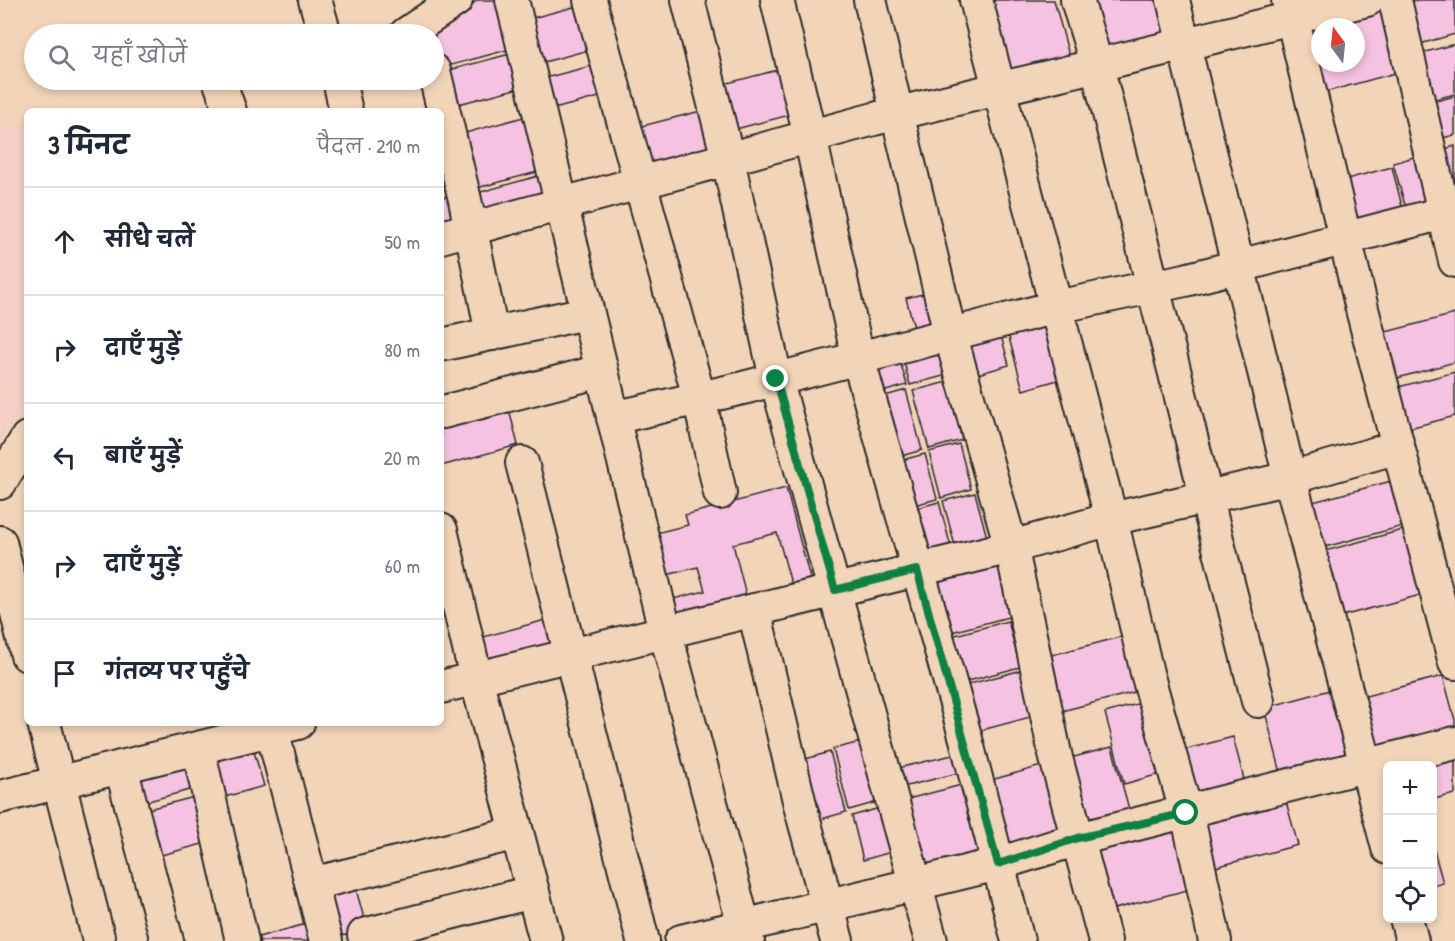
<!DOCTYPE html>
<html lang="hi">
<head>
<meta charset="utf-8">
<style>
	:root { --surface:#fff; --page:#f6f6f7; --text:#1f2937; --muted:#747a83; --line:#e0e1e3 }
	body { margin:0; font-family:"Patrick Hand","Playpen Sans Deva",sans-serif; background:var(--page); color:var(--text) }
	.controls { position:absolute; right:18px; bottom:18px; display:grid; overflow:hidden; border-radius:9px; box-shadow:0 3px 9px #0003 }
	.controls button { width:54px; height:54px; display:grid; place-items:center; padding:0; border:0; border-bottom:2px solid var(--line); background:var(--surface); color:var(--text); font:30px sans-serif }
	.compass { position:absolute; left:1311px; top:18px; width:54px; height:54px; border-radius:50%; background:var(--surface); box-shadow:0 3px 9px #0003; rotate:345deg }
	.stop { position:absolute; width:18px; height:18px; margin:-14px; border:4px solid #0b8043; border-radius:50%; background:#fff }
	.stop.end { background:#0b8043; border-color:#fff; box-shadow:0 2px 6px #0008 }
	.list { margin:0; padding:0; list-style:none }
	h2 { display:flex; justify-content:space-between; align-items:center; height:78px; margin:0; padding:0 24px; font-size:26px }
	h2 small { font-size:20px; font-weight:400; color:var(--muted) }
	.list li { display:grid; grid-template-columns:39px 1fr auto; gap:18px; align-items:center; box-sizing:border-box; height:108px; padding:0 24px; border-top:2px solid var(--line) }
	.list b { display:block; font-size:22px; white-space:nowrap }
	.list em { font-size:20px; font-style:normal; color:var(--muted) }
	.icon { flex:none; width:33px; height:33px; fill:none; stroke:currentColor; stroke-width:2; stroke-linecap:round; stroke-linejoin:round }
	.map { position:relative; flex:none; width:1455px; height:941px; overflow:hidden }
	.search { position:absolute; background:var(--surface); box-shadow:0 3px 9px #0003; left:24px; top:24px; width:420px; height:66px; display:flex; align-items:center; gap:15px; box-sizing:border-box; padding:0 21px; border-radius:33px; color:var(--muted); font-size:22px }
	.panel { position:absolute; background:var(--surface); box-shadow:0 3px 9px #0003; left:24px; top:108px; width:420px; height:618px; border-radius:9px }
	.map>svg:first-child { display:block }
	.built { fill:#f3cfc5 }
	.building { fill:#f6c2e1; stroke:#2b2b2b; stroke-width:1.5; fill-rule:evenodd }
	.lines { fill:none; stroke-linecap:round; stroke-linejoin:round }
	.minor-casing { stroke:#2b2b2b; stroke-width:36 }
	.minor { stroke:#f2d5b9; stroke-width:32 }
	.route { stroke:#0b8043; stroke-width:8 }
</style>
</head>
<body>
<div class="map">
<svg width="1455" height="941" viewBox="0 0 1455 941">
	<rect width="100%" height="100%" fill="#f2d5b9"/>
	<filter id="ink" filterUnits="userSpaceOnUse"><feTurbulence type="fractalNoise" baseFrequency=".0167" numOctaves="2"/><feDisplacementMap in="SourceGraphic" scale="12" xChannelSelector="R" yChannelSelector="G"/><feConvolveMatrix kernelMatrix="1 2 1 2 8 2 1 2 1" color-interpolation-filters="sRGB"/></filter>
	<g filter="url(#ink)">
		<!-- built -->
		<path class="built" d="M 27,122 L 27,401 L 0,439 L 0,130 Z"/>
		<!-- building -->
		<g class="building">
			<path d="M 478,0 L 495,0 L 511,49 L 440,68 L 434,34 L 431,34 Z"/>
			<path d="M 991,0 L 1054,0 L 1070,59 L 1011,75 Z"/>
			<path d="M 1085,0 L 1163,0 L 1172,34 L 1099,54 Z"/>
			<path d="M 1417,0 L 1455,0 L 1455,34 L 1413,46 L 1402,4 Z"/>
			<path d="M 585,4 L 596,48 L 533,65 L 521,21 Z"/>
			<path d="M 1393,7 L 1410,69 L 1322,93 L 1305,31 ZM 1320,27 L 1356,27 L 1356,63 L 1320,63 Z"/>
			<path d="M 1455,44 L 1455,94 L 1424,102 L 1411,56 Z"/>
			<path d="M 510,54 L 519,88 L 451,106 L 442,72 Z"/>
			<path d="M 595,65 L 603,96 L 554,109 L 545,78 Z"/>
			<path d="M 789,67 L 801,112 L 732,130 L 720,85 Z"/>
			<path d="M 1455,96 L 1455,135 L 1430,141 L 1421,105 Z"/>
			<path d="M 701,111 L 711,149 L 644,167 L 634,128 Z"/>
			<path d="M 527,116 L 541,171 L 473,189 L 458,135 Z"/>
			<path d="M 1455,146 L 1455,201 L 1434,152 Z"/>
			<path d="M 1421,155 L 1434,205 L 1407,212 L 1393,163 Z"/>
			<path d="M 1392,167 L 1404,214 L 1355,227 L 1343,180 Z"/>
			<path d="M 542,175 L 550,205 L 474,225 L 466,196 Z"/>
			<path d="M 454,194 L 462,225 L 441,230 L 441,198 Z"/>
			<path d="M 931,292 L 941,328 L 916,335 L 906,298 Z"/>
			<path d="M 1455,314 L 1455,362 L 1394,379 L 1382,333 Z"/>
			<path d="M 1045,319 L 1061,379 L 1023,390 L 1007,330 Z"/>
			<path d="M 999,328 L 1009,365 L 971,376 L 961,338 Z"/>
			<path d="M 938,341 L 947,375 L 910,385 L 901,351 Z"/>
			<path d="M 898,354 L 907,385 L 872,395 L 864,363 Z"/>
			<path d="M 1455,372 L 1455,416 L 1402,430 L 1391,389 Z"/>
			<path d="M 947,382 L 962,440 L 929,449 L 913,391 Z"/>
			<path d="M 906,390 L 922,450 L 891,459 L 875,399 Z"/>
			<path d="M 508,405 L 518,445 L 441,466 L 441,423 Z"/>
			<path d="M 959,444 L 971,489 L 941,498 L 929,452 Z"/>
			<path d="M 925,454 L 937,499 L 902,508 L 890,463 Z"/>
			<path d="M 1395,480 L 1407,525 L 1325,547 L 1313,502 Z"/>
			<path d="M 786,488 L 811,582 L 792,587 L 777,533 L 733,544 L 747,599 L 674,618 L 669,600 L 705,591 L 698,567 L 663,576 L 652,534 L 688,525 L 685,515 Z"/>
			<path d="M 975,493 L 989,545 L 957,553 L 943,501 Z"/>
			<path d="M 939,502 L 952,551 L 918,560 L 905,511 Z"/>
			<path d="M 1410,528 L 1428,593 L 1342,616 L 1325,551 Z"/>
			<path d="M 1001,556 L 1016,615 L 944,634 L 928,575 Z"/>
			<path d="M 560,616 L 568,646 L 484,668 L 476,639 Z"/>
			<path d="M 1008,621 L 1020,667 L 957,684 L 944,638 Z"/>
			<path d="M 1128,635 L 1143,690 L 1058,712 L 1044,657 Z"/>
			<path d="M 1022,670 L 1034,716 L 967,734 L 955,688 Z"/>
			<path d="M 1443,676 L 1455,720 L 1455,732 L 1373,754 L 1358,698 Z"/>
			<path d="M 1334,689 L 1353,758 L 1282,777 L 1264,708 Z"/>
			<path d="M 1148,701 L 1167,772 L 1124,784 L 1105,713 Z"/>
			<path d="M 1233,737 L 1246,787 L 1194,801 L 1180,751 Z"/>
			<path d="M 251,741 L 264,786 L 221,798 L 208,752 Z"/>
			<path d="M 865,741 L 881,801 L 849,810 L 833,749 Z"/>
			<path d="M 1112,747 L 1130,813 L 1088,824 L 1070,758 Z"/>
			<path d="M 1455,748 L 1455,794 L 1434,799 L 1432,766 L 1425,766 Z"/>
			<path d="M 830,752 L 846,812 L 811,822 L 795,762 Z"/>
			<path d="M 965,752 L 970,770 L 899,788 L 894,769 Z"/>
			<path d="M 188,755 L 197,788 L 141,803 L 132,770 Z"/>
			<path d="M 1049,764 L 1068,832 L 998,850 L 980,783 Z"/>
			<path d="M 973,782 L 991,849 L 922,867 L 904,800 Z"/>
			<path d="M 198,796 L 210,842 L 154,857 L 141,811 Z"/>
			<path d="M 1285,798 L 1298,845 L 1212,868 L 1199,821 Z"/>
			<path d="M 883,807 L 895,851 L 863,860 L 852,816 Z"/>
			<path d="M 1176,819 L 1195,888 L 1110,910 L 1091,841 Z"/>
			<path d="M 1432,843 L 1443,883 L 1432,886 Z"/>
			<path d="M 354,882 L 367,929 L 328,940 L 315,893 Z"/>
			<path d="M 317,921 L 322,941 L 252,941 L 251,939 Z"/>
		</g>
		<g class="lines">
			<defs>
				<g id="minor">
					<path d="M 315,0 L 325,34"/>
					<path d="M 512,0 L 665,631 L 748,941"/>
					<path d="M 590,0 L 699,397 L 720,493"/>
					<path d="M 688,0 L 728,159 L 776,379 L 931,941"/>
					<path d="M 777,0 L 810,136 L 858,358 L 966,739 L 1018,941"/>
					<path d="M 870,0 L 950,334 L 1012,550 L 1056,758 L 1105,941"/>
					<path d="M 976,0 L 1110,514 L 1147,673 L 1189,822 L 1215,941"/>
					<path d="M 1077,0 L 1097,66 L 1258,701"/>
					<path d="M 1173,0 L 1290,478 L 1388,848"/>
					<path d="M 1288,0 L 1363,313 L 1455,663"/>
					<path d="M 1395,0 L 1455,261"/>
					<path d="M 406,34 L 456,0"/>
					<path d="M 434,71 L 465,200 L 492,334"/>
					<path d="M 219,80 L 230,111"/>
					<path d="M 339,80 L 346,111"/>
					<path d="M 441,237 L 874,119 L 1367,0"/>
					<path d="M 441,345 L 586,313"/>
					<path d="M 443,412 L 601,371"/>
					<path d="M 613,418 L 743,388 L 1056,307 L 1185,280 L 1455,210"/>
					<path d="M 522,463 L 643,941"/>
					<path d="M 0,483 L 27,438"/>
					<path d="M 441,530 L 476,678 L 546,941"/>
					<path d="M 0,542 L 27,655"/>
					<path d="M 754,610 L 801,809 L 837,941"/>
					<path d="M 441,687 L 1011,547 L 1111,519 L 1290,478 L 1398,447"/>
					<path d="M 44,723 L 99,941"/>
					<path d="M 272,730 L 326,941"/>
					<path d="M 198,748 L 242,941"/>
					<path d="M 121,767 L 167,941"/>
					<path d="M 0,797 L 298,723"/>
					<path d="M 312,884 L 517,833"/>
					<path d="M 1406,918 L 1412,941"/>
					<path d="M 364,935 L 532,892"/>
					<path d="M 681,941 L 998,864 L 1078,839 L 1455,743"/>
				</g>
			</defs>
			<!-- minor casing -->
			<use href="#minor" class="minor-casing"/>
			<!-- minor -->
			<use href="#minor" class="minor"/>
		</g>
	</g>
	<g class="lines" filter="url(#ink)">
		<!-- route -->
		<path class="route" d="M 776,379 L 835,590 L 917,570 L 998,864 L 1078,838 L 1186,813"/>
	</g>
</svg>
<div class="controls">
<button>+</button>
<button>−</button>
<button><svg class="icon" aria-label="locate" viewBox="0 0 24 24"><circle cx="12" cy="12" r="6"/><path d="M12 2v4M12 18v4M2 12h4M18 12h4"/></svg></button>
</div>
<svg class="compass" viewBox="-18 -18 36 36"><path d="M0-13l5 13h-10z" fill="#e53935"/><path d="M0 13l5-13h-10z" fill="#747a83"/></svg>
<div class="stop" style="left:1186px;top:813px"></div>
<div class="stop end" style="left:776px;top:379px"></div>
<div class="search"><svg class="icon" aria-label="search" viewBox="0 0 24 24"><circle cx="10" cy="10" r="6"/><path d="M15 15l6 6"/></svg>यहाँ खोजें</div>
<section class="panel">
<h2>3 मिनट<small>पैदल · 210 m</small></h2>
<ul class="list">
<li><svg class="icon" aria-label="ahead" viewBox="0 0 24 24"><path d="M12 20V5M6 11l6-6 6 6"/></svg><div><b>सीधे चलें</b></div><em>50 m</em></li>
<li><svg class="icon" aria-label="right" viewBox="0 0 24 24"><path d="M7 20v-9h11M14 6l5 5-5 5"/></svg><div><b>दाएँ मुड़ें</b></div><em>80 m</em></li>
<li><svg class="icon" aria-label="left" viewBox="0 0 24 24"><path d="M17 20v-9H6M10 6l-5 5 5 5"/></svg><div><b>बाएँ मुड़ें</b></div><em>20 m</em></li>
<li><svg class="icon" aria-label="right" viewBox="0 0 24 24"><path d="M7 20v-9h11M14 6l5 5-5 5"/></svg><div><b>दाएँ मुड़ें</b></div><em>60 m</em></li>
<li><svg class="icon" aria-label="arrive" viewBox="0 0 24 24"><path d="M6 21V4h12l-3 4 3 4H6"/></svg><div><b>गंतव्य पर पहुँचे</b></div></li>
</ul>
</section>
</div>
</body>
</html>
